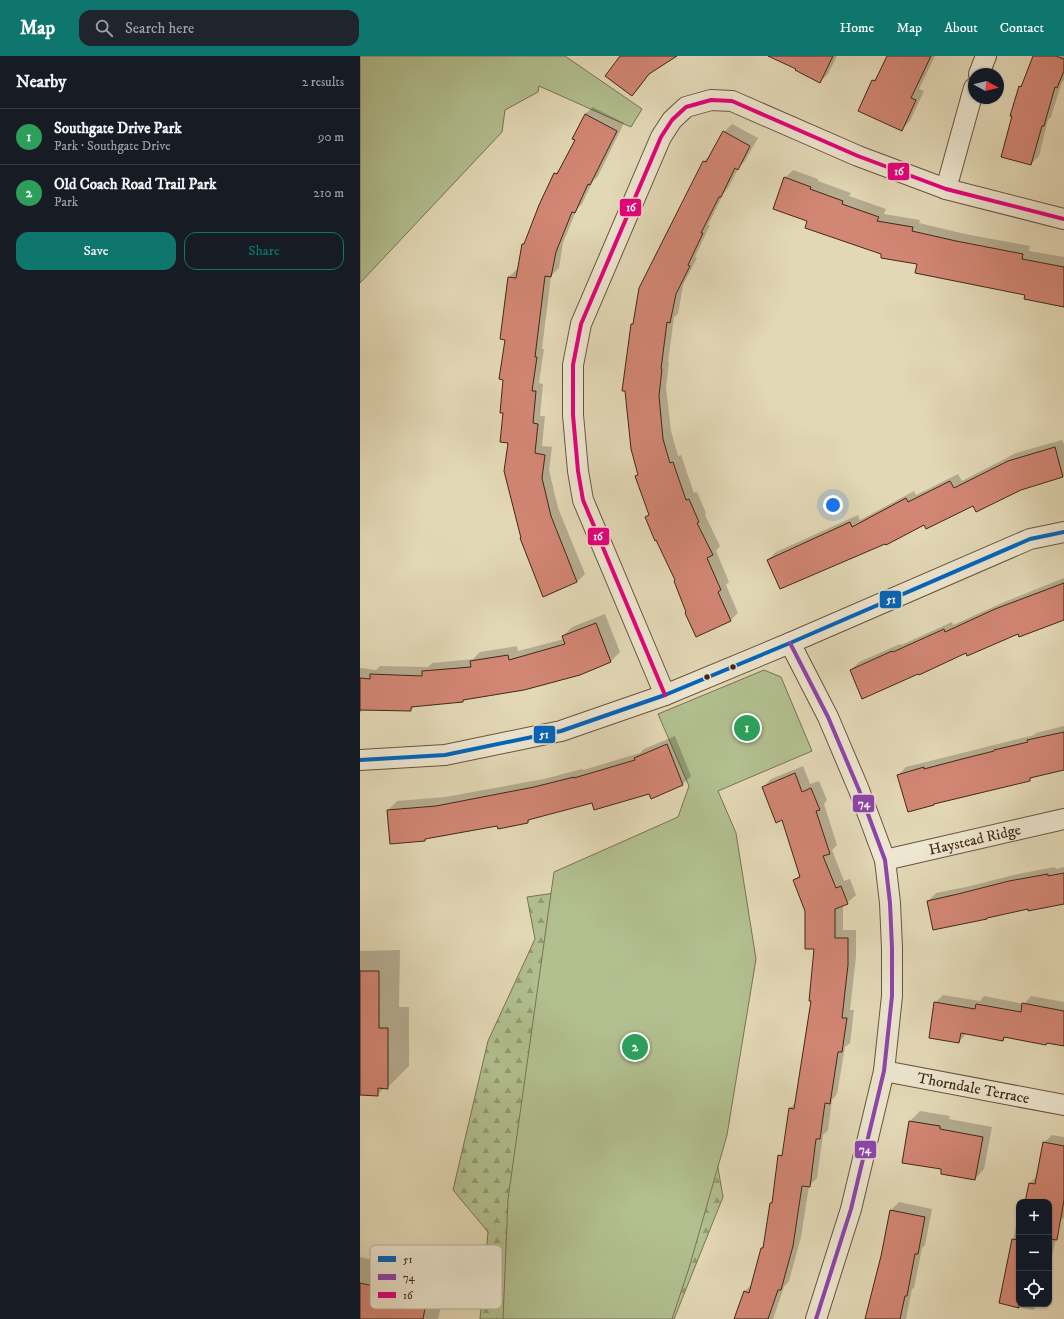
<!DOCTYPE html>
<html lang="en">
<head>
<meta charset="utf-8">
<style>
	:root { --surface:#171b24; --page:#20242c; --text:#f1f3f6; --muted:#9ea1a6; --line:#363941; --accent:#0f766e }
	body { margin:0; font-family:"IM FELL DW Pica",serif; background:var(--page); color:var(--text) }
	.controls { position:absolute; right:12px; bottom:12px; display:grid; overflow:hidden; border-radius:8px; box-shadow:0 1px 3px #0004 }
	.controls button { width:36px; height:36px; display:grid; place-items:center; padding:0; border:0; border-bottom:1px solid var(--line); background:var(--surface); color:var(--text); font:20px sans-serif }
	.compass { position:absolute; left:608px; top:12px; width:36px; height:36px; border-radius:50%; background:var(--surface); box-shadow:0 1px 3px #0004; rotate:98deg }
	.you { position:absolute; left:473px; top:449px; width:14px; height:14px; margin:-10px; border:3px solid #fff; border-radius:50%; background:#1a73e8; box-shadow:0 0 0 6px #1a73e833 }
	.badge { display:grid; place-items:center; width:26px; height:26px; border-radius:50%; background:var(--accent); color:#fff; font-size:13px; font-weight:700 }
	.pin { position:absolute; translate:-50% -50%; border:2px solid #fff; box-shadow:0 1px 4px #0006 }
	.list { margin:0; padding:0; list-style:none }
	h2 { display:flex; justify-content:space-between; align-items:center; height:52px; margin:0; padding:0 16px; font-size:17px }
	h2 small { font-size:13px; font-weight:400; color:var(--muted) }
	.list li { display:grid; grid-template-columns:26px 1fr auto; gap:12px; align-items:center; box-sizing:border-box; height:56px; padding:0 16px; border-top:1px solid var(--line) }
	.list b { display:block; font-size:15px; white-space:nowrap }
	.list p { margin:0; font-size:13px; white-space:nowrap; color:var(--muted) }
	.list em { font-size:13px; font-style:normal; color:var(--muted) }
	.actions { display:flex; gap:8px; padding:12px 16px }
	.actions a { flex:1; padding:9px 0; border:1px solid var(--accent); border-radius:12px; text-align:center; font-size:14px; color:var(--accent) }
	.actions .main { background:var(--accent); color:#fff }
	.icon { flex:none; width:22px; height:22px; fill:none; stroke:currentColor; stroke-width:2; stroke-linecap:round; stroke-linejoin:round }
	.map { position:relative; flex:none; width:704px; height:1263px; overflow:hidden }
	header { display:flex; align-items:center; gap:24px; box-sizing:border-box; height:56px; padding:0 20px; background:var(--accent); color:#fff }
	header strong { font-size:19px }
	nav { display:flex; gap:22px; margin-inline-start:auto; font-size:14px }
	.search { width:280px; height:36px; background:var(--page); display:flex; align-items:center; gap:10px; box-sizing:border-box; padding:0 14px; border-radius:12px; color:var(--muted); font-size:15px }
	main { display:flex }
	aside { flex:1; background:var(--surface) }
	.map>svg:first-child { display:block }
	.forest { fill:url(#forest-firs); stroke:#797452 }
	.green { fill:#b2bf8f; stroke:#797452 }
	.shadow { fill:#0003 }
	.building { fill:#d28674; stroke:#402815 }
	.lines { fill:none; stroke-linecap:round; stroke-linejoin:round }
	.minor-casing { stroke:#69543d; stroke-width:22 }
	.minor { stroke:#ede6d0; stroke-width:20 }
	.bus-1-casing { stroke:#ede6d0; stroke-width:7 }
	.bus-2-casing { stroke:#ede6d0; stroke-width:7 }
	.bus-3-casing { stroke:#ede6d0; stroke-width:7 }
	.bus-1 { stroke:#0065bd; stroke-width:4 }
	.bus-2 { stroke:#8e44ad; stroke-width:4 }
	.bus-3 { stroke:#e5007d; stroke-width:4 }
	.bus-dot { fill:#402815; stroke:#ede6d0; stroke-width:1.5 }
	.labels { text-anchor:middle; stroke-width:3; stroke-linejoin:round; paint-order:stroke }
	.street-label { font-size:15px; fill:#402815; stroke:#ede6d0 }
	.key { fill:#ede6d0; stroke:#b9ad98; stroke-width:1 }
	.key-label { font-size:11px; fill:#402815 }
	.line-badge { stroke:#ede6d0; stroke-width:1.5 }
	.badge-label { font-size:11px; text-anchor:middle; font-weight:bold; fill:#fff }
</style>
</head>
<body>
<header>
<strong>Map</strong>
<div class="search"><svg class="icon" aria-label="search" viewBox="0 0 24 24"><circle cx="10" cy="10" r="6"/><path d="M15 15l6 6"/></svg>Search here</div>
<nav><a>Home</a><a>Map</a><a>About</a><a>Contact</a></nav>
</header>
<main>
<aside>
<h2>Nearby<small>2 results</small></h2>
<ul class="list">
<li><span class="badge" style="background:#2e9e5b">1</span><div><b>Southgate Drive Park</b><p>Park · Southgate Drive</p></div><em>90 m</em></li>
<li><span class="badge" style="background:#2e9e5b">2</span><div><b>Old Coach Road Trail Park</b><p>Park</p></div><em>210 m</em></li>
</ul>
<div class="actions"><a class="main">Save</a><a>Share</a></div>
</aside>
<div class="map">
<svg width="704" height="1263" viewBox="0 0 704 1263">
	<defs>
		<pattern id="forest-firs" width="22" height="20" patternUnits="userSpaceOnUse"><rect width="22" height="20" fill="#b2bf8f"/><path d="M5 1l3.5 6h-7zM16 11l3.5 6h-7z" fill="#929b74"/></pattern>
	</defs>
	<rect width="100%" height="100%" fill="#e3d8b6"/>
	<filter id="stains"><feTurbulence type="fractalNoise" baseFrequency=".005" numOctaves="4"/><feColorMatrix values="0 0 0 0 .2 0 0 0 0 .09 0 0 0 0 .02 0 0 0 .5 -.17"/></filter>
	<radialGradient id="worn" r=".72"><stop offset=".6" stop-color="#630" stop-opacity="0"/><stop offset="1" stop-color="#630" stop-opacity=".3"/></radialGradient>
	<!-- forest -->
	<path class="forest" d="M 271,826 L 352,1077 L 363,1141 L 314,1263 L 120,1263 L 128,1176 L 93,1134 L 128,985 L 175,883 L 167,841 Z"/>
	<!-- green -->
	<g class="green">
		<path d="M 0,0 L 205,0 L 282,53 L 271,71 L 179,30 L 178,36 L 145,54 L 142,76 L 0,227 Z"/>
		<path d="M 404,614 L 421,621 L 452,695 L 358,735 L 376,777 L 396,903 L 367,1079 L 329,1212 L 312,1263 L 143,1263 L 148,1143 L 194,816 L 318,761 L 329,730 L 298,658 Z"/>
	</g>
	<!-- shadow -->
	<g class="shadow">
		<path d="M 261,0 L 279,0 L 294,11 L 280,31 L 272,39 Z"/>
		<path d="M 411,0 L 477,0 L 468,18 L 460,26 L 438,12 Z"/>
		<path d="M 528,0 L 575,0 L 559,33 L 564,35 L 550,65 L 541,74 L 513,25 L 518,19 Z"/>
		<path d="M 674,0 L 704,0 L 704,24 L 702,26 L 691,61 L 688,64 L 679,100 L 671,108 L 653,60 L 651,59 L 660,30 L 664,26 Z"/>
		<path d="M 233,51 L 264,67 L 238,120 L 233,125 L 222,148 L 217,153 L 203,187 L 199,212 L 191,220 L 182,293 L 184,293 L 179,327 L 183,328 L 180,360 L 185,360 L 182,390 L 192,391 L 189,414 L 198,452 L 225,518 L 217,526 L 149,386 L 144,356 L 144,323 L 149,221 L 157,213 L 159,214 L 163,188 L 166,186 L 195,118 L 201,112 L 216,84 L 225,58 Z"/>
		<path d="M 372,68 L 398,82 L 385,105 L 379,111 L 368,132 L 364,137 L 348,169 L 350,169 L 335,201 L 337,202 L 323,229 L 318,258 L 314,261 L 308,306 L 309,306 L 306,331 L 311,375 L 318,400 L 321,399 L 334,437 L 337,436 L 346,457 L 345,459 L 360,490 L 356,495 L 369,526 L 366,529 L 378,557 L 370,565 L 327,556 L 316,524 L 286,462 L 290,458 L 276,420 L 278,418 L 272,268 L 274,266 L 280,232 L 344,105 L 352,97 L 364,76 Z"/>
		<path d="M 433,114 L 458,123 L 458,125 L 491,137 L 489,140 L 526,153 L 524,158 L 560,164 L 559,167 L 605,178 L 670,190 L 669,195 L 704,201 L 704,250 L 666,239 L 523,198 L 449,164 L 425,122 Z"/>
		<path d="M 702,384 L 704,388 L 704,420 L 660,433 L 564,467 L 408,504 L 416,496 L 498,459 L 500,464 L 554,435 L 556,439 L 598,418 L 602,425 L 656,397 Z"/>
		<path d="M 704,522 L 704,560 L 606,596 L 491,614 L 499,606 L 540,588 L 541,589 L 592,566 L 593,569 L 644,546 Z"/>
		<path d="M 245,558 L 260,596 L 251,605 L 220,618 L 105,643 L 103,645 L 56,649 L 51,654 L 4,653 L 0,657 L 0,612 L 16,614 L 20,610 L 68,611 L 72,607 L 113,603 L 120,596 L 157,590 L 158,595 L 204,583 L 203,580 L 212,571 Z"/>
		<path d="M 704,670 L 704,713 L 674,720 L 670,724 L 538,719 L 546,711 L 674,679 L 676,677 Z"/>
		<path d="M 315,680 L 331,720 L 323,728 L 291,741 L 289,736 L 233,746 L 172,762 L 168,766 L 138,769 L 68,781 L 65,784 L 28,754 L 37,745 L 85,741 L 184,723 L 222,713 L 223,714 L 280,697 L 284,693 Z"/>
		<path d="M 443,710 L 450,728 L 459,725 L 467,744 L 464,748 L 477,789 L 472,794 L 484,825 L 490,823 L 496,839 L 487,847 L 483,849 L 483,874 L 496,874 L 496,900 L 490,954 L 494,954 L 490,987 L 485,991 L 477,1038 L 472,1044 L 468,1074 L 463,1079 L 457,1122 L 449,1130 L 441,1181 L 429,1225 L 424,1231 L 413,1263 L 376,1263 L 385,1235 L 393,1227 L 402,1192 L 405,1189 L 411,1147 L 413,1145 L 419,1100 L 424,1096 L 430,1052 L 436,1046 L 452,944 L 455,892 L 446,855 L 434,824 L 441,818 L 423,763 L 403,731 L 411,723 Z"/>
		<path d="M 695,811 L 696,813 L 704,811 L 704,849 L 703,847 L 668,852 L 568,845 L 576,837 L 606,831 L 658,818 Z"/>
		<path d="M 40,894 L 39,951 L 49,951 L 49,1010 L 27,1032 L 25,1031 L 17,1039 L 3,1038 L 0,1040 L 0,895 Z"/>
		<path d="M 583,939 L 620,945 L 624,940 L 664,948 L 671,940 L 704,946 L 704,989 L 646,981 L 643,984 L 607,977 L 599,986 L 575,947 Z"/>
		<path d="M 560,1055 L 590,1060 L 589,1063 L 632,1071 L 624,1113 L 615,1123 L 583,1112 L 550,1065 Z"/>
		<path d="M 692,1079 L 704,1081 L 704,1161 L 700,1165 L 692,1200 L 690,1203 L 689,1206 L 689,1146 L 666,1146 L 670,1127 L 678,1119 L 684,1087 Z"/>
		<path d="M 539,1146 L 572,1153 L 565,1189 L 562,1192 L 554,1232 L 552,1233 L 546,1263 L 507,1263 L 531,1154 Z"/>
		<path d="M 659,1164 L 659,1248 L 678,1248 L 673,1254 L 640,1247 L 657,1166 Z"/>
		<path d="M 0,1201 L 88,1221 L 78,1263 L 0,1263 Z"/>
	</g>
	<!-- building -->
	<g class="building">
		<path d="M 260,0 L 317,0 L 289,18 L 272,40 L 245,20 Z"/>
		<path d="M 408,0 L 473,0 L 460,27 L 435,14 L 436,13 Z"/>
		<path d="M 527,0 L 571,0 L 551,42 L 556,44 L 542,75 L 498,55 L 512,24 L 515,25 Z"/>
		<path d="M 673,0 L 696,0 L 704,3 L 704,15 L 697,32 L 695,31 L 684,70 L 682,70 L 671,109 L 641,101 L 652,60 L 650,60 L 659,30 L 661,31 Z"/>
		<path d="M 225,58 L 257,75 L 230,129 L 228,128 L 215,157 L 212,156 L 196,196 L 191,221 L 185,220 L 175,301 L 177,301 L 172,335 L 176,335 L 173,367 L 178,368 L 175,397 L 185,399 L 182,422 L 191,460 L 217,526 L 183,541 L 160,482 L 161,482 L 144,415 L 148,387 L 140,386 L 143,357 L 140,357 L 143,324 L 139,323 L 145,284 L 140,283 L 148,221 L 156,222 L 162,188 L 164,188 L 179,149 L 194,117 L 197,118 L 215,84 L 212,83 Z"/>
		<path d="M 363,75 L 390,90 L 378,114 L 375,112 L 361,141 L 359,141 L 341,177 L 343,177 L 328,209 L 330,210 L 316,238 L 310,267 L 307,266 L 301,313 L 302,313 L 299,340 L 303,383 L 310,407 L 313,406 L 326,444 L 329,443 L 339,466 L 337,467 L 353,499 L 347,502 L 361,534 L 358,536 L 371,565 L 336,581 L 325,557 L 326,556 L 314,525 L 315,524 L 296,484 L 295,485 L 285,461 L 289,459 L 275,420 L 278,419 L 271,393 L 265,335 L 262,335 L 271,268 L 273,268 L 279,232 L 343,105 L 346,106 Z"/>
		<path d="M 424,121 L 451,131 L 450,133 L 483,145 L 482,148 L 519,161 L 517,165 L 553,171 L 552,175 L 596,185 L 663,198 L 662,203 L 704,211 L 704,251 L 664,243 L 665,239 L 555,217 L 557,208 L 521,202 L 521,198 L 445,172 L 447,165 L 413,153 Z"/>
		<path d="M 695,391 L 703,421 L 661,434 L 616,456 L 613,450 L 566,473 L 564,469 L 526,489 L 525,488 L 420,533 L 407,504 L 490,466 L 492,471 L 546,442 L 548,446 L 590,425 L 594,432 L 648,405 Z"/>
		<path d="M 704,527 L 704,564 L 659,581 L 658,578 L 607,600 L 606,597 L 559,619 L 558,618 L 502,643 L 490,614 L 532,595 L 533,596 L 584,573 L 585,576 L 635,553 Z"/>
		<path d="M 236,567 L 251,606 L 220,619 L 164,634 L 103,644 L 103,646 L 51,651 L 51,655 L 0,654 L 0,622 L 10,623 L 10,618 L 62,620 L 62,615 L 111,611 L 110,605 L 148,599 L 149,604 L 205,588 L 202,580 Z"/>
		<path d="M 704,676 L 704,714 L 670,722 L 670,725 L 574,748 L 574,749 L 548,756 L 537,719 L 564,711 L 564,713 L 602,703 L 634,695 L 634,694 L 668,686 L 667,684 Z"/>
		<path d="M 307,688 L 323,729 L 291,743 L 289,738 L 234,754 L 232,747 L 168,764 L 168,767 L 138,773 L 137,770 L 65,783 L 65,785 L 30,788 L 27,754 L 76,750 L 174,731 L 214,721 L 214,722 L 275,704 L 274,702 Z"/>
		<path d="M 435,717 L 442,736 L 451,732 L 460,754 L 456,755 L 470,798 L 463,800 L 476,832 L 481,830 L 488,848 L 475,853 L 475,882 L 488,882 L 488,909 L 482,962 L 487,962 L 482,996 L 478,996 L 470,1048 L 465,1047 L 460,1083 L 456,1083 L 450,1131 L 442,1130 L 433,1190 L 421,1234 L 418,1234 L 408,1263 L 374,1263 L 384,1235 L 389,1237 L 401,1192 L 403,1192 L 410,1147 L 412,1147 L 418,1099 L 422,1100 L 429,1052 L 434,1053 L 451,945 L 449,945 L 454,893 L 445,893 L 445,855 L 433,824 L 440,821 L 422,764 L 416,767 L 402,731 Z"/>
		<path d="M 704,817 L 704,848 L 668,855 L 668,853 L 627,862 L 627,863 L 573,874 L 567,845 L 598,838 L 649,825 L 688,818 L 688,820 Z"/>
		<path d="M 0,915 L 19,915 L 19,972 L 28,972 L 28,1033 L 18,1032 L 18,1040 L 0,1039 Z"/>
		<path d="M 574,946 L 615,953 L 616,948 L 661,956 L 662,947 L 704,955 L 704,990 L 687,987 L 686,989 L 644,981 L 643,985 L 601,977 L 599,987 L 569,982 Z"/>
		<path d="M 549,1065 L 580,1070 L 580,1073 L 623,1081 L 615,1124 L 581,1118 L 581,1113 L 542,1107 Z"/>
		<path d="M 683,1086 L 704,1090 L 704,1144 L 697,1184 L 689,1183 L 689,1146 L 665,1146 L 669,1127 L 675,1128 Z"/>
		<path d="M 530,1154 L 565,1161 L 558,1198 L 555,1198 L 547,1240 L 545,1240 L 540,1263 L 505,1263 L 521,1200 Z"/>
		<path d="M 652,1183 L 659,1184 L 659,1252 L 639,1247 Z"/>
		<path d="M 0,1227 L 67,1242 L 63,1263 L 0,1263 Z"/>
	</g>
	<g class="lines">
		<defs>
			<g id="minor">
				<path d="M 619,18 L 626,0"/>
				<path d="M 586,133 L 614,32"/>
				<path d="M 430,587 L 468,661 L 499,734 L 525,804 L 530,847 L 532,892 L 532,940 L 524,1015 L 491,1153 L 456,1263"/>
				<path d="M 305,639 L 223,444 L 218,415 L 213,359 L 213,309 L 221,268 L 301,81 L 312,64 L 326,51 L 351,44 L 372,45 L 498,100 L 586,133 L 704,163"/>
				<path d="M 0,704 L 85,699 L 201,675 L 305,639 L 430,587 L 670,483 L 704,476"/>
				<path id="s1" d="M 525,804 L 704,763"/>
				<path id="s2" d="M 524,1015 L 704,1049"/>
			</g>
		</defs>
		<!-- minor casing -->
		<use href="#minor" class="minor-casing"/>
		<!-- minor -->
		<use href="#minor" class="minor"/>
		<defs>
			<path id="bus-1" d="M 0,704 L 85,699 L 201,675 L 305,639 L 430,587 L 670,483 L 704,476"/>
			<path id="bus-2" d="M 430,587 L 468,661 L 499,734 L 525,804 L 530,847 L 532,892 L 532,940 L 524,1015 L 491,1153 L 456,1263"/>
			<path id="bus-3" d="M 305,639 L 223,444 L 218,415 L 213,359 L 213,309 L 221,268 L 301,81 L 312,64 L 326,51 L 351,44 L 372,45 L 498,100 L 586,133 L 704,163"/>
		</defs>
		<!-- bus-1 casing -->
		<use href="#bus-1" class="bus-1-casing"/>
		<!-- bus-2 casing -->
		<use href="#bus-2" class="bus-2-casing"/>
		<!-- bus-3 casing -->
		<use href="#bus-3" class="bus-3-casing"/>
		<!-- bus-1 -->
		<use href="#bus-1" class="bus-1"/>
		<!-- bus-2 -->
		<use href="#bus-2" class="bus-2"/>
		<!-- bus-3 -->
		<use href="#bus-3" class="bus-3"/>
	</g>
	<!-- markers -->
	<g class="bus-dot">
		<circle cx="373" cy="611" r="3.5"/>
		<circle cx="347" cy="621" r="3.5"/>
	</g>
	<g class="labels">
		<!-- street labels -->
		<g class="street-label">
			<text dy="5" stroke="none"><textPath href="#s1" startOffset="92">Haystead Ridge</textPath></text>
			<text dy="5" stroke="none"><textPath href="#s2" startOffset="91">Thorndale Terrace</textPath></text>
		</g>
	</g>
	<!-- legend -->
	<rect x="10" y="1189" width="132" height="64" rx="6" class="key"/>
	<rect x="18" y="1200" width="18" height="6" fill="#0065bd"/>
	<rect x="18" y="1218" width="18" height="6" fill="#8e44ad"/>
	<rect x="18" y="1236" width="18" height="6" fill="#e5007d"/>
	<g class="key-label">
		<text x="43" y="1207">51</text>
		<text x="43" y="1225">74</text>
		<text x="43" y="1243">16</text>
	</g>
	<g class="line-badge">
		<rect x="527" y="106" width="23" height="19" rx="4" fill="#e5007d"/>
		<rect x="259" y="142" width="23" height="19" rx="4" fill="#e5007d"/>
		<rect x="227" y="471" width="23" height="19" rx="4" fill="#e5007d"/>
		<rect x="519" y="534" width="23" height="19" rx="4" fill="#0065bd"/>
		<rect x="173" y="669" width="23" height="19" rx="4" fill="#0065bd"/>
		<rect x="492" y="738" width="23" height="19" rx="4" fill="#8e44ad"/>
		<rect x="494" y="1084" width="23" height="19" rx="4" fill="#8e44ad"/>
	</g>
	<g class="badge-label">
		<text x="539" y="119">16</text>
		<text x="271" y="155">16</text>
		<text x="238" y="484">16</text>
		<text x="531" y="547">51</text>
		<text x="184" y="682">51</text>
		<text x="504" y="751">74</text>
		<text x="505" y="1097">74</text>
	</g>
	<rect width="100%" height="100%" filter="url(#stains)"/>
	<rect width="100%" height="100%" fill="url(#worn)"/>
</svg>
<div class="controls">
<button>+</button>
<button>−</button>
<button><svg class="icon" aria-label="locate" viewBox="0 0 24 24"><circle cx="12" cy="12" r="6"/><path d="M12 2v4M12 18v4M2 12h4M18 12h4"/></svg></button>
</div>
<svg class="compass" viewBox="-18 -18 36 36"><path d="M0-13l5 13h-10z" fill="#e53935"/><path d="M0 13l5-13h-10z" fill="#9ea1a6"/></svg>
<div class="you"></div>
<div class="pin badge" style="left:387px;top:672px;background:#2e9e5b">1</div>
<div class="pin badge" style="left:275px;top:991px;background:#2e9e5b">2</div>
</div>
</main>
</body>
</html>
